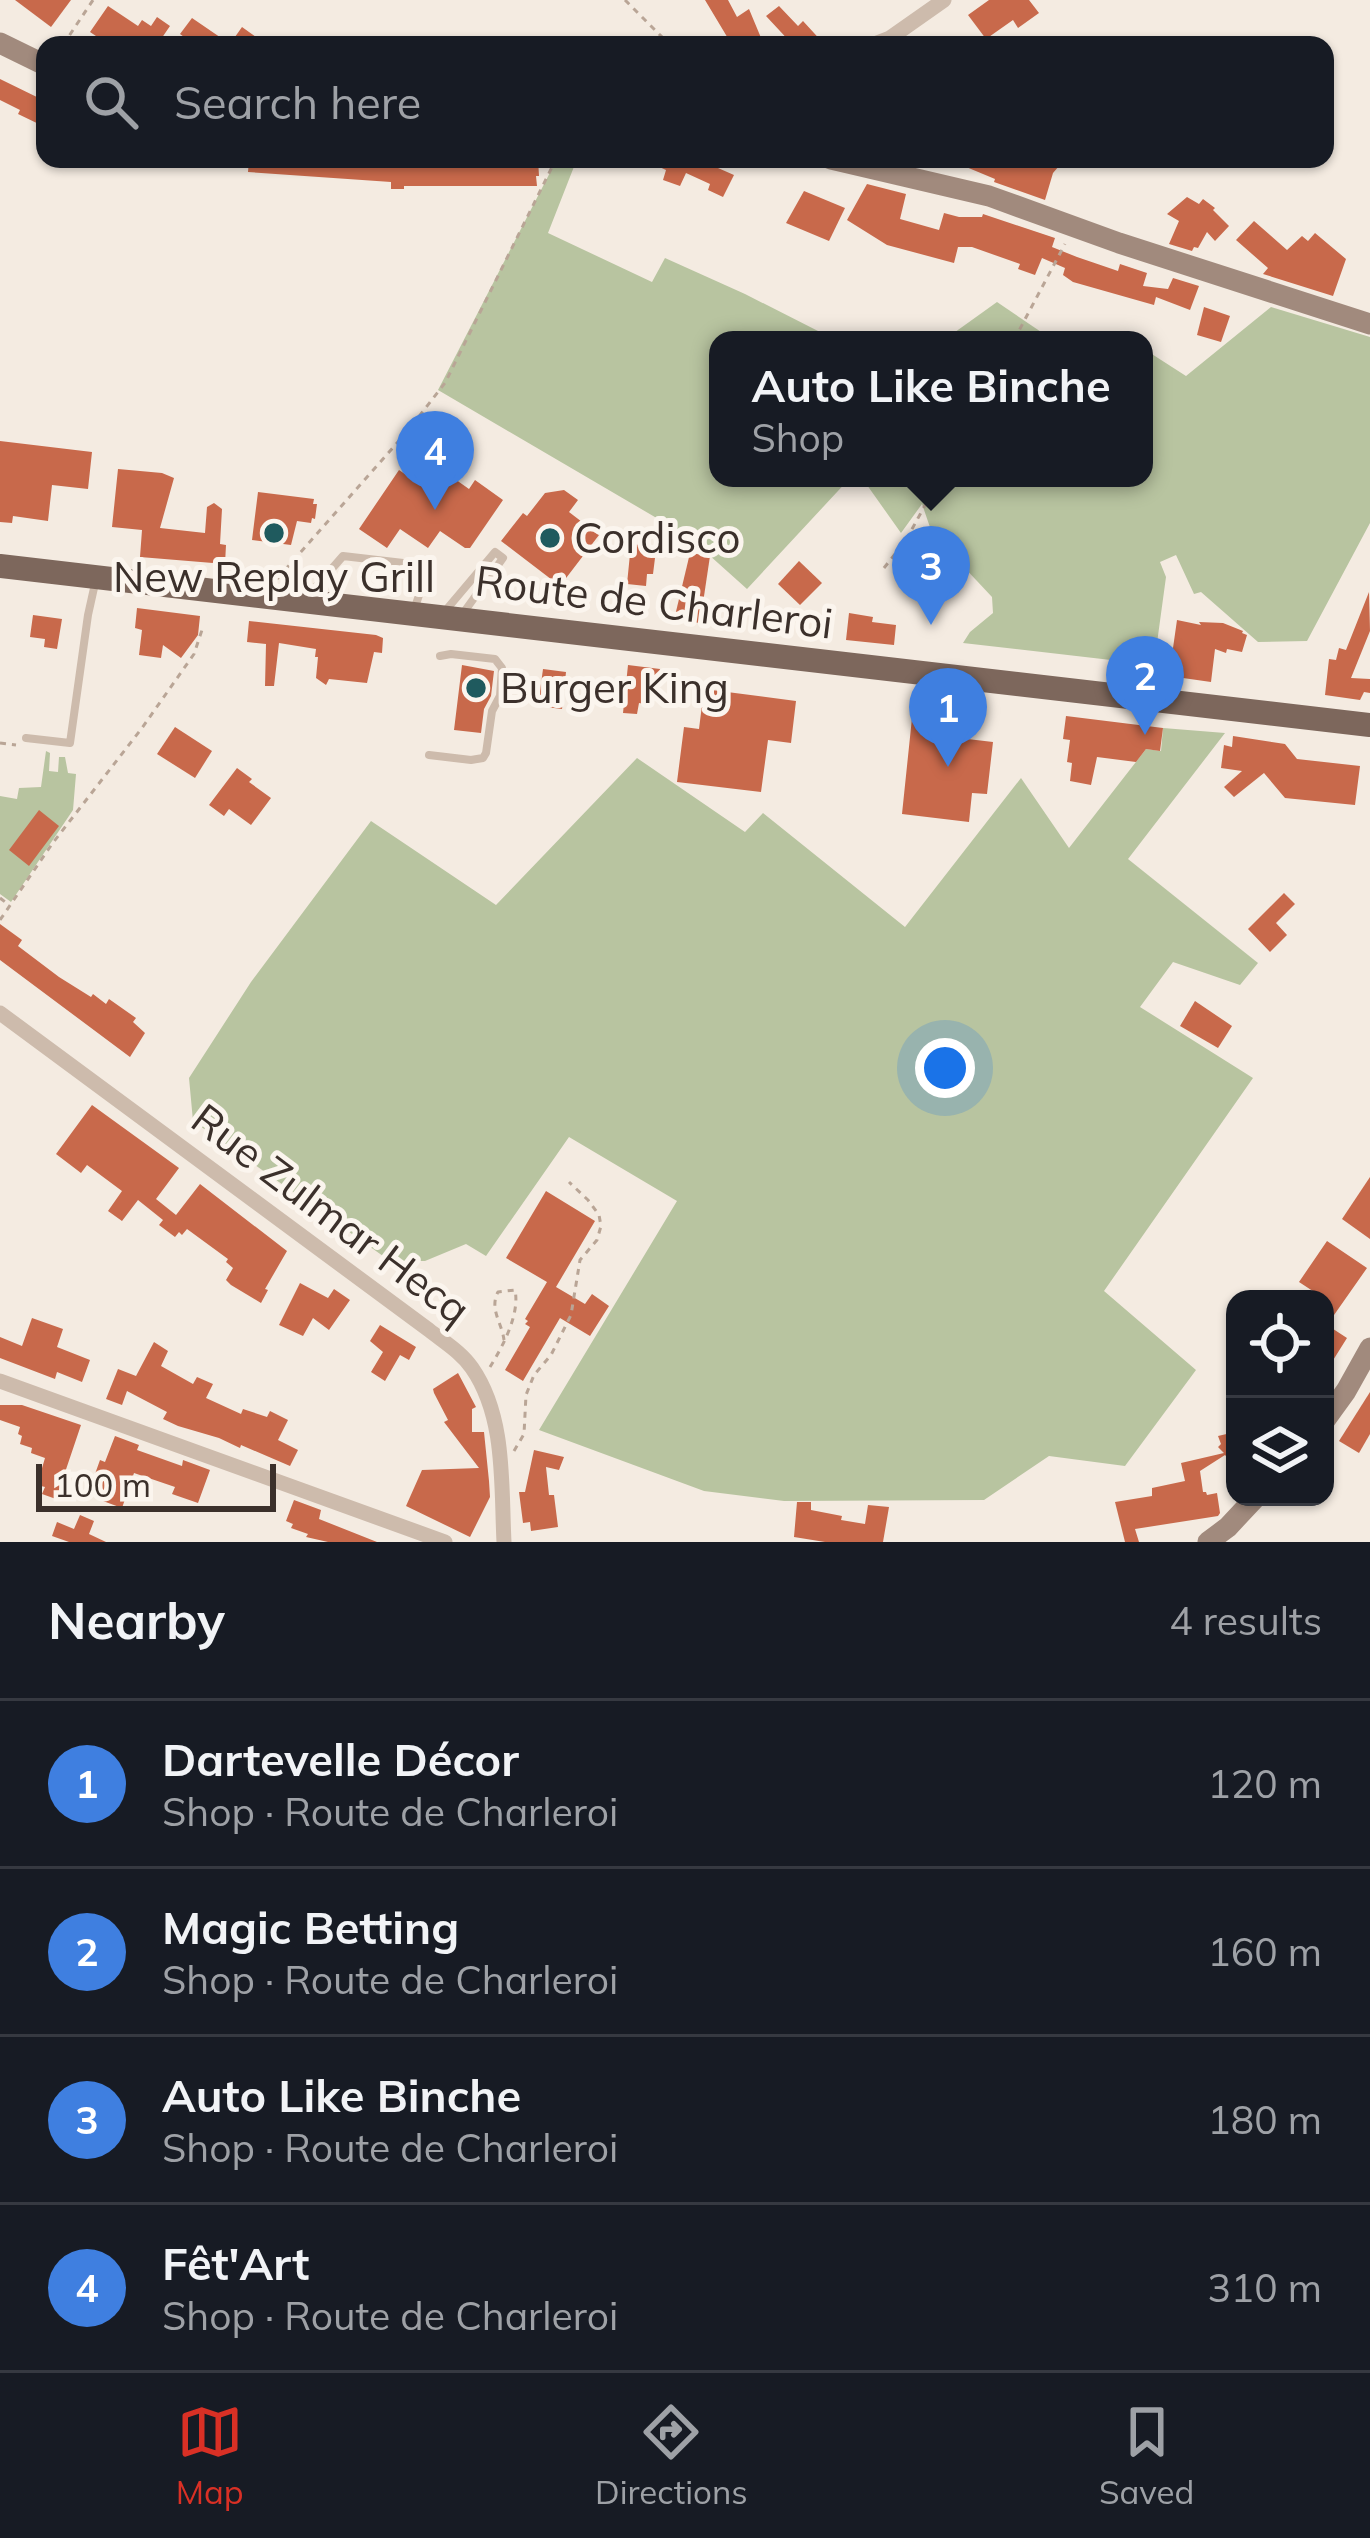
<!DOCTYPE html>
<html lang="en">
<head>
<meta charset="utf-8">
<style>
	:root { --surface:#171b24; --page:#20242c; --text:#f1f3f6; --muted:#9ea1a6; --line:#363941; --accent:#d93025 }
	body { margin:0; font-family:Mulish,sans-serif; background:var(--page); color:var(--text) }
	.controls { position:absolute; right:36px; bottom:36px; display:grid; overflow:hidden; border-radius:24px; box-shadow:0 3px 9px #0004 }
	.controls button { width:108px; height:108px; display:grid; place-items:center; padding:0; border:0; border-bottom:3px solid var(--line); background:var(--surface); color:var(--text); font:60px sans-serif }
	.scale { position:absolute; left:36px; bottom:30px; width:240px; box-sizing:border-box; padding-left:12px; border:6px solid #3b302b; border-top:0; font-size:33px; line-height:42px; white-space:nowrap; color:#3b302b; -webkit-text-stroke:9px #fbf5ee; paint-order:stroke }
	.you { position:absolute; left:945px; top:1068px; width:42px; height:42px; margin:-30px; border:9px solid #fff; border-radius:50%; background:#1a73e8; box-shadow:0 0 0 18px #1a73e833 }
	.badge { display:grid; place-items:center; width:78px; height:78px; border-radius:50%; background:var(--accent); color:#fff; font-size:39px; font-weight:700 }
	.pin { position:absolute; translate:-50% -99px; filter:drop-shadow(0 3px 6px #0008) }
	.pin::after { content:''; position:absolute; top:63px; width:42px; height:36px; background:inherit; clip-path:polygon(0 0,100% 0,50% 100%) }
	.popup { position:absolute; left:709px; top:331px; width:444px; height:156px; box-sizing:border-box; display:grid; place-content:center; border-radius:24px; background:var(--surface); filter:drop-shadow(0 3px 9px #0005); font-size:39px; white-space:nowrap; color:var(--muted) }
	.popup b { font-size:45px; color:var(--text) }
	.popup::after { content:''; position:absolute; left:50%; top:100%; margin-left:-24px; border:24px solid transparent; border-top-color:var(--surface) }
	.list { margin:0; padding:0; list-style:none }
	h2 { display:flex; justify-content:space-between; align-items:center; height:156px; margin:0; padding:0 48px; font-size:51px }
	h2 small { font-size:39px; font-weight:400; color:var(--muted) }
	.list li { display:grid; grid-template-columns:78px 1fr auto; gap:36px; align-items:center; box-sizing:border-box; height:168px; padding:0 48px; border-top:3px solid var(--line) }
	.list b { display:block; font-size:45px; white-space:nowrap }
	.list p { margin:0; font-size:39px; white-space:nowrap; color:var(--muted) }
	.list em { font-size:39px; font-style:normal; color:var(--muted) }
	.icon { flex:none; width:66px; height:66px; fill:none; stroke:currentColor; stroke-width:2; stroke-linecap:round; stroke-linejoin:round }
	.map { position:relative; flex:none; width:1370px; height:1542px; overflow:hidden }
	.search { position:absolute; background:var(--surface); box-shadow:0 3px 9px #0004; left:36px; right:36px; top:36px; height:132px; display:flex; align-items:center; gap:30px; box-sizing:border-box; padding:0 42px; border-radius:24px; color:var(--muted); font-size:45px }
	.sheet { height:828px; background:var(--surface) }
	nav { display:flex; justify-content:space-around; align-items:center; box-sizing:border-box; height:168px; border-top:3px solid var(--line); background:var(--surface); font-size:33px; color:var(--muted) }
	nav a { display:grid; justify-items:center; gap:6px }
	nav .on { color:var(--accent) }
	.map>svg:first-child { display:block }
	.green { fill:#b8c4a0 }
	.building { fill:#c8694b }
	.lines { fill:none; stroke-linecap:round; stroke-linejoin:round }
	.path { stroke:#b9a596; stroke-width:3; stroke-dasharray:6 6; stroke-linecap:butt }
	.lane { stroke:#cdbbac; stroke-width:8 }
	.street { stroke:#cdbbac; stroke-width:15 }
	.secondary { stroke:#a18a7d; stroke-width:21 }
	.primary { stroke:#7d675c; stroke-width:24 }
	.poi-dot { fill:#1f5a5e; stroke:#fbf5ee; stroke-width:4.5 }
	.labels { text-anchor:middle; stroke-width:10; stroke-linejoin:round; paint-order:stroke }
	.poi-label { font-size:42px; fill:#3b302b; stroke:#fbf5ee; text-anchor:start }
	.street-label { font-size:42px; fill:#3b302b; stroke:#fbf5ee }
</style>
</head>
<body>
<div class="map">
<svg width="1370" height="1542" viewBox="0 0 1370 1542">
	<rect width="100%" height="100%" fill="#f4ebe1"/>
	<!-- green -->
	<g class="green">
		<path d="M 557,159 L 577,159 L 548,233 L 652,282 L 665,258 L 745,294 L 820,332 L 830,340 L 718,340 L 718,478 L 850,478 L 747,589 L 689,537 L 438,390 Z"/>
		<path d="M 997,302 L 1053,340 L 944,340 Z"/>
		<path d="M 1271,307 L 1370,337 L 1370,523 L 1307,641 L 1258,642 L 1201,592 L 1194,594 L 1176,555 L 1160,562 L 1166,577 L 1154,665 L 963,643 L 970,632 L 993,613 L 992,597 L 932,533 L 922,504 L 901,533 L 862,478 L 1144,478 L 1144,349 L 1186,376 Z"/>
		<path d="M 1163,728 L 1225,733 L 1128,859 L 1258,963 L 1240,985 L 1173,962 L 1140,1007 L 1253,1078 L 1104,1291 L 1196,1370 L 1125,1466 L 1049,1456 L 984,1500 L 784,1501 L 704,1491 L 539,1430 L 677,1201 L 569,1137 L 486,1256 L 466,1244 L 425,1261 L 390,1261 L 193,1121 L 189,1078 L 251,982 L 371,821 L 496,905 L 637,758 L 745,832 L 763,813 L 905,927 L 1021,778 L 1069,848 L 1146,749 L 1161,751 Z"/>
		<path d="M 46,751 L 50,753 L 49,771 L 58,772 L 59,757 L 65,757 L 68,773 L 76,774 L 73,810 L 11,902 L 0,894 L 0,796 L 17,799 L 19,788 L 41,787 Z"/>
	</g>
	<!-- building -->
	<g class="building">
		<path d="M 15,0 L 71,0 L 51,27 Z"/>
		<path d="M 705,0 L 728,0 L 737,17 L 749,9 L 764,45 L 732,45 Z"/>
		<path d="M 989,0 L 1029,0 L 1039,13 L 1018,28 L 1013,20 L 986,39 L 968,15 Z"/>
		<path d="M 108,6 L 138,26 L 142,20 L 151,26 L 157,17 L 170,26 L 157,45 L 94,45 L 99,38 L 90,32 Z"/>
		<path d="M 779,6 L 798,26 L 803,21 L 825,45 L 793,45 L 766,16 Z"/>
		<path d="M 192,18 L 230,44 L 242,27 L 267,45 L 195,45 L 180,34 Z"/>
		<path d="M 0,79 L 45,101 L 45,127 L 18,114 L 20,110 L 0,100 Z"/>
		<path d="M 249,159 L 347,162 L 348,159 L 405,159 L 405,162 L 449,164 L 475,162 L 475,165 L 500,164 L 500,160 L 538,159 L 539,176 L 536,176 L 537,186 L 404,186 L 404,189 L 391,189 L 391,182 L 248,172 Z"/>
		<path d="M 642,159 L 710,159 L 720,163 L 718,168 L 734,175 L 723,197 L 708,190 L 710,184 L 686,173 L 680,186 L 663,180 L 666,170 Z"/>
		<path d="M 947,159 L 1065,159 L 1053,173 L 1045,200 L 994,182 L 995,179 Z"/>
		<path d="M 867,184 L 906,194 L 900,219 L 939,230 L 944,213 L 959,217 L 982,217 L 983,214 L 1055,238 L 1052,247 L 1077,257 L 1118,271 L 1120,264 L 1147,273 L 1143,286 L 1168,289 L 1173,278 L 1199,286 L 1190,310 L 1156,297 L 1154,305 L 1073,282 L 1063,275 L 1065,268 L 1042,258 L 1035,275 L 1018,269 L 1020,264 L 972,247 L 958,247 L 954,263 L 887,245 L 847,220 Z"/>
		<path d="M 804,191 L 845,208 L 829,241 L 786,223 Z"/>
		<path d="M 1187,197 L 1199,204 L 1203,199 L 1215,208 L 1213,210 L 1229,226 L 1215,241 L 1207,232 L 1198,248 L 1194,247 L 1192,251 L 1169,244 L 1179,221 L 1167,214 Z"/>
		<path d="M 1254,221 L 1287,250 L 1302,236 L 1308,241 L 1315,233 L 1346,259 L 1333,296 L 1263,274 L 1268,268 L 1236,240 Z"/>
		<path d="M 1204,307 L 1230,316 L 1221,342 L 1197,335 Z"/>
		<path d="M 0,441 L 92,452 L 88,489 L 52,485 L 48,521 L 13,516 L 12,523 L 0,522 Z"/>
		<path d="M 118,469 L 162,473 L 174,478 L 160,528 L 205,533 L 207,507 L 214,503 L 222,509 L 220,544 L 226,545 L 225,564 L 140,557 L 142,530 L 112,527 Z"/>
		<path d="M 399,470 L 428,490 L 442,470 L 469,489 L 475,480 L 503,500 L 470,548 L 465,548 L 440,531 L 428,548 L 400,529 L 387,548 L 359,529 Z"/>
		<path d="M 564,490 L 578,500 L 569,512 L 599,535 L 560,586 L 501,541 L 523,513 L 527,516 L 545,493 Z"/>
		<path d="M 258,492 L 314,499 L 313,504 L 317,504 L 315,519 L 312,518 L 311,523 L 297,521 L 291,545 L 252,540 Z"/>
		<path d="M 631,544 L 651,546 L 649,557 L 655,558 L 653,574 L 647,574 L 646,586 L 627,584 Z"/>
		<path d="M 690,553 L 710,556 L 700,623 L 674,620 Z"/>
		<path d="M 799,561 L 822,583 L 800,605 L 778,584 Z"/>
		<path d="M 1369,592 L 1370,631 L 1351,678 L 1370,679 L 1370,693 L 1364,692 L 1360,700 L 1325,695 L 1329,659 L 1336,660 L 1339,648 L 1346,650 Z"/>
		<path d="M 137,608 L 200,616 L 198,635 L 181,658 L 163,645 L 161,658 L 139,655 L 142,630 L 135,628 Z"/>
		<path d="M 849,613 L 873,617 L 872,622 L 896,625 L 894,645 L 846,640 Z"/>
		<path d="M 33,615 L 62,619 L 57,649 L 44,647 L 45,639 L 30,637 Z"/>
		<path d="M 1177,620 L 1201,625 L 1199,622 L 1223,623 L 1243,631 L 1242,633 L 1247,635 L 1242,652 L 1227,649 L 1226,653 L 1215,649 L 1211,682 L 1169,676 Z"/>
		<path d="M 249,621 L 376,635 L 383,638 L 382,653 L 374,652 L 367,683 L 329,679 L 326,685 L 316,678 L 318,657 L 315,657 L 316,649 L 279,643 L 274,686 L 265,686 L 266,644 L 247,642 Z"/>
		<path d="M 462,665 L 494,671 L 491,696 L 484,709 L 481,733 L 454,730 Z"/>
		<path d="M 628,665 L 660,669 L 657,693 L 647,692 L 645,704 L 639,703 L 637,714 L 623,713 Z"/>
		<path d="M 543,669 L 566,672 L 562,709 L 538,706 Z"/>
		<path d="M 704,689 L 796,701 L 791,743 L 768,740 L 761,792 L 677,782 L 684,727 L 699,729 Z"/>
		<path d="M 1066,716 L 1163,728 L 1160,751 L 1146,749 L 1136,762 L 1097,757 L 1091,785 L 1070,781 L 1072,763 L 1067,762 L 1070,740 L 1063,739 Z"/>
		<path d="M 912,718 L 960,724 L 959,738 L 993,742 L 987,794 L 972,793 L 969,822 L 902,814 Z"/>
		<path d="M 175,727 L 212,751 L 195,778 L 157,754 Z"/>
		<path d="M 1233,736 L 1285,744 L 1297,759 L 1360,766 L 1355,805 L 1285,798 L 1264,773 L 1234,797 L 1224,787 L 1242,771 L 1221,768 L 1224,745 L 1232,747 Z"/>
		<path d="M 237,768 L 252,779 L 249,782 L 271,798 L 251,825 L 229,809 L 224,816 L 209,805 Z"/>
		<path d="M 39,810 L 59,826 L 29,866 L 9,850 Z"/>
		<path d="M 1284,893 L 1295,904 L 1276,923 L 1287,935 L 1270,952 L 1248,929 Z"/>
		<path d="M 0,924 L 22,940 L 18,946 L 59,977 L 91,997 L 93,994 L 106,1004 L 109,999 L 136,1018 L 133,1022 L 145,1033 L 130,1057 L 0,960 Z"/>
		<path d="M 1195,1001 L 1232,1026 L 1218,1048 L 1180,1026 Z"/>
		<path d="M 92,1105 L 179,1168 L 156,1199 L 176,1215 L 200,1184 L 287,1251 L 265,1289 L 268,1290 L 261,1303 L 231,1285 L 226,1280 L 233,1268 L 226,1262 L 228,1259 L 187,1229 L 182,1235 L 179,1232 L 175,1237 L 159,1225 L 163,1220 L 138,1200 L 122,1221 L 108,1211 L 122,1191 L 87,1165 L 81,1173 L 56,1154 Z"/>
		<path d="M 1370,1177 L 1370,1239 L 1342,1219 Z"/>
		<path d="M 546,1191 L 595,1221 L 556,1287 L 585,1304 L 592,1294 L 609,1306 L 590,1336 L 560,1318 L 523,1381 L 505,1370 L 530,1327 L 525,1324 L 528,1321 L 525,1319 L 547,1282 L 506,1258 Z"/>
		<path d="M 1327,1241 L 1367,1268 L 1327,1325 L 1347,1338 L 1325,1373 L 1325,1299 L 1299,1282 Z"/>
		<path d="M 300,1283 L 328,1298 L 334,1289 L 350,1300 L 329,1330 L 313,1318 L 303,1336 L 279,1325 Z"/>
		<path d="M 32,1318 L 63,1329 L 57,1347 L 90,1360 L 82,1382 L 57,1372 L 55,1379 L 0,1358 L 0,1337 L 22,1346 Z"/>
		<path d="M 380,1325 L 416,1347 L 409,1360 L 400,1355 L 385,1381 L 371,1372 L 383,1352 L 370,1341 Z"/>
		<path d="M 154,1342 L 168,1351 L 161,1366 L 193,1384 L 197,1377 L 213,1384 L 206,1398 L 241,1414 L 243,1409 L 267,1417 L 270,1411 L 288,1420 L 278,1440 L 298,1450 L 290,1466 L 241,1445 L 240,1448 L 219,1438 L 178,1426 L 163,1419 L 167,1412 L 127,1391 L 122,1405 L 106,1399 L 118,1369 L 136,1376 Z"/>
		<path d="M 458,1373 L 476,1407 L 472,1409 L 472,1432 L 484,1432 L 489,1481 L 490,1497 L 470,1537 L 406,1506 L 422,1470 L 479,1468 L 444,1422 L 448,1420 L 434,1393 L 433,1389 Z"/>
		<path d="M 1370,1392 L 1370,1434 L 1359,1453 L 1339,1441 Z"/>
		<path d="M 0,1405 L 22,1405 L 81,1425 L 56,1499 L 42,1494 L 45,1487 L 37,1485 L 45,1458 L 31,1453 L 32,1448 L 20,1444 L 22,1436 L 18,1434 L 20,1427 L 0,1420 Z"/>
		<path d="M 1235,1432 L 1235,1466 L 1225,1455 L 1200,1471 L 1203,1492 L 1206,1492 L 1207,1495 L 1217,1493 L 1220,1513 L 1218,1516 L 1135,1529 L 1139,1542 L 1125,1542 L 1115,1502 L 1152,1496 L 1152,1488 L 1185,1481 L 1181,1463 L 1224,1453 L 1218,1447 L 1221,1444 L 1218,1436 Z"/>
		<path d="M 115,1436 L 139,1445 L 137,1450 L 182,1466 L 183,1460 L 210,1470 L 198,1503 L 172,1494 L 175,1487 L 134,1473 L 122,1508 L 103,1501 L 107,1491 L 98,1488 L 102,1476 L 95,1474 L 100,1460 L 105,1462 Z"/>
		<path d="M 534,1450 L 564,1457 L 559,1470 L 546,1467 L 549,1495 L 554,1495 L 558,1527 L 531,1531 L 530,1522 L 523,1523 L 519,1492 L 525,1492 Z"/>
		<path d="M 294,1500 L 321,1510 L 319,1519 L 377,1542 L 328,1542 L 306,1537 L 308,1534 L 291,1528 L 293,1524 L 286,1521 Z"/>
		<path d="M 797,1502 L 811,1502 L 811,1510 L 842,1516 L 841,1520 L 865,1524 L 868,1505 L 889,1507 L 883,1542 L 825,1542 L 794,1537 Z"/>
		<path d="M 80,1515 L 94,1521 L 89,1534 L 106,1542 L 69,1542 L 52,1536 L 57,1522 L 74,1529 Z"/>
	</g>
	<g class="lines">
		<!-- path -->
		<g class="path">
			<path d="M 625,0 L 670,45"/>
			<path d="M 63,45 L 93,0"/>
			<path d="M 1014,340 L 1065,244"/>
			<path d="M 884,568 L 906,540 L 940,478"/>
			<path d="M 277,579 L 406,433 L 445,383 L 556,159"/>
			<path d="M 0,743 L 16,745"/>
			<path d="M 0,898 L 9,905"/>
			<path d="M 0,920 L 52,844 L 142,728 L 194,654 L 202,630"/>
			<path d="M 490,1367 C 503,1346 520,1314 515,1290 L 498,1292 C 489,1309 502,1323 504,1340"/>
			<path d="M 514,1451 L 524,1434 L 526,1395 L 534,1375 L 551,1355 L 571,1315 L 580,1260 L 597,1240 L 601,1226 L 599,1215 L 588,1200 L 569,1182"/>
		</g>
		<!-- lane -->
		<g class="lane">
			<path d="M 308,596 L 343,556 L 429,566 L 415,607"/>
			<path d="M 446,610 L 495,552 L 503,558 L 464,612"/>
			<path d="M 26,738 L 70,743 L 88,615 L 96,579"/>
			<path d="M 429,755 L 471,760 L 483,758 L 486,753 L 492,711 L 500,696 L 502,668 L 495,659 L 451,654 L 440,656"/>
		</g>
		<!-- street -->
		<g class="street">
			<path d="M 872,45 L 890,38 L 944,0"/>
			<path d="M 0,1013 L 429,1330 C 444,1342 461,1352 472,1368 C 506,1417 501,1485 504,1542"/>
			<path d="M 0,1381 L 445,1542"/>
		</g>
		<!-- secondary -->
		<g class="secondary">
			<path d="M 0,43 L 45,65"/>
			<path d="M 831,159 L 989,196 L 1119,243 L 1370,324"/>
			<path d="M 1325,1420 L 1346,1391 L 1370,1348"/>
			<path d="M 1208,1542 L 1228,1527 L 1256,1497"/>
		</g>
		<!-- primary -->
		<path class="primary" d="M 0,566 L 1370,725"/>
	</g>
	<!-- markers -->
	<g class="poi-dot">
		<circle cx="274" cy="533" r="12"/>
		<circle cx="550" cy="538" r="12"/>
		<circle cx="476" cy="688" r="12"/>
	</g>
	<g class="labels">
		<!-- poi labels -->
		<g class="poi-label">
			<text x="574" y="553">Cordisco</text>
			<text x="274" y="592" text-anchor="middle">New Replay Grill</text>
			<text x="500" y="703">Burger King</text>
		</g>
		<!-- street labels -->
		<g class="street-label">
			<text transform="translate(654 602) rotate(7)" y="15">Route de Charleroi</text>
			<text transform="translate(331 1214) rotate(37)" y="15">Rue Zulmar Hecq</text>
		</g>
	</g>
</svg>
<div class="controls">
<button><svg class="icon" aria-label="locate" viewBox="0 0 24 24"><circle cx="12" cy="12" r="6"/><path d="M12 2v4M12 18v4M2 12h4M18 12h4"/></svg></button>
<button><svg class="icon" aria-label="layers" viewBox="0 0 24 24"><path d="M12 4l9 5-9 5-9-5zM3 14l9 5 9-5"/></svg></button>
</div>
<div class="scale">100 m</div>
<div class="you"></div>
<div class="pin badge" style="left:948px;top:767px;background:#3f7fe0">1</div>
<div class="pin badge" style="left:1145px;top:735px;background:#3f7fe0">2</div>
<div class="pin badge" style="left:931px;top:625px;background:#3f7fe0">3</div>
<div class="popup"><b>Auto Like Binche</b>Shop</div>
<div class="pin badge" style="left:435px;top:510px;background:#3f7fe0">4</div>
<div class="search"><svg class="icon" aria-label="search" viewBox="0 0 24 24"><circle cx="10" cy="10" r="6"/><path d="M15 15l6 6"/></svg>Search here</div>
</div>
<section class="sheet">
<h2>Nearby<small>4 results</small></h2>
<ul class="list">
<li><span class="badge" style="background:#3f7fe0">1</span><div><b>Dartevelle Décor</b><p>Shop · Route de Charleroi</p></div><em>120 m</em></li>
<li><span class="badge" style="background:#3f7fe0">2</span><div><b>Magic Betting</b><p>Shop · Route de Charleroi</p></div><em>160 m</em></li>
<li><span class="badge" style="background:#3f7fe0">3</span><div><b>Auto Like Binche</b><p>Shop · Route de Charleroi</p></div><em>180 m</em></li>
<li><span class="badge" style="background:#3f7fe0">4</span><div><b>Fêt'Art</b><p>Shop · Route de Charleroi</p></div><em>310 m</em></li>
</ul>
</section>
<nav>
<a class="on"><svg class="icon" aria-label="map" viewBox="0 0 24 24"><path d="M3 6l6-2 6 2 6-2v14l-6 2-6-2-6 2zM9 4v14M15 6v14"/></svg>Map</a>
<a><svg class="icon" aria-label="directions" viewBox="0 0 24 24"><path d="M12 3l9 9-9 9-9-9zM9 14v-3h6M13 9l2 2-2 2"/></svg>Directions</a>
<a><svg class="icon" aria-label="saved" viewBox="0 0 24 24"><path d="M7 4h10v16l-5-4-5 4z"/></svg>Saved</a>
</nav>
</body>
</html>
